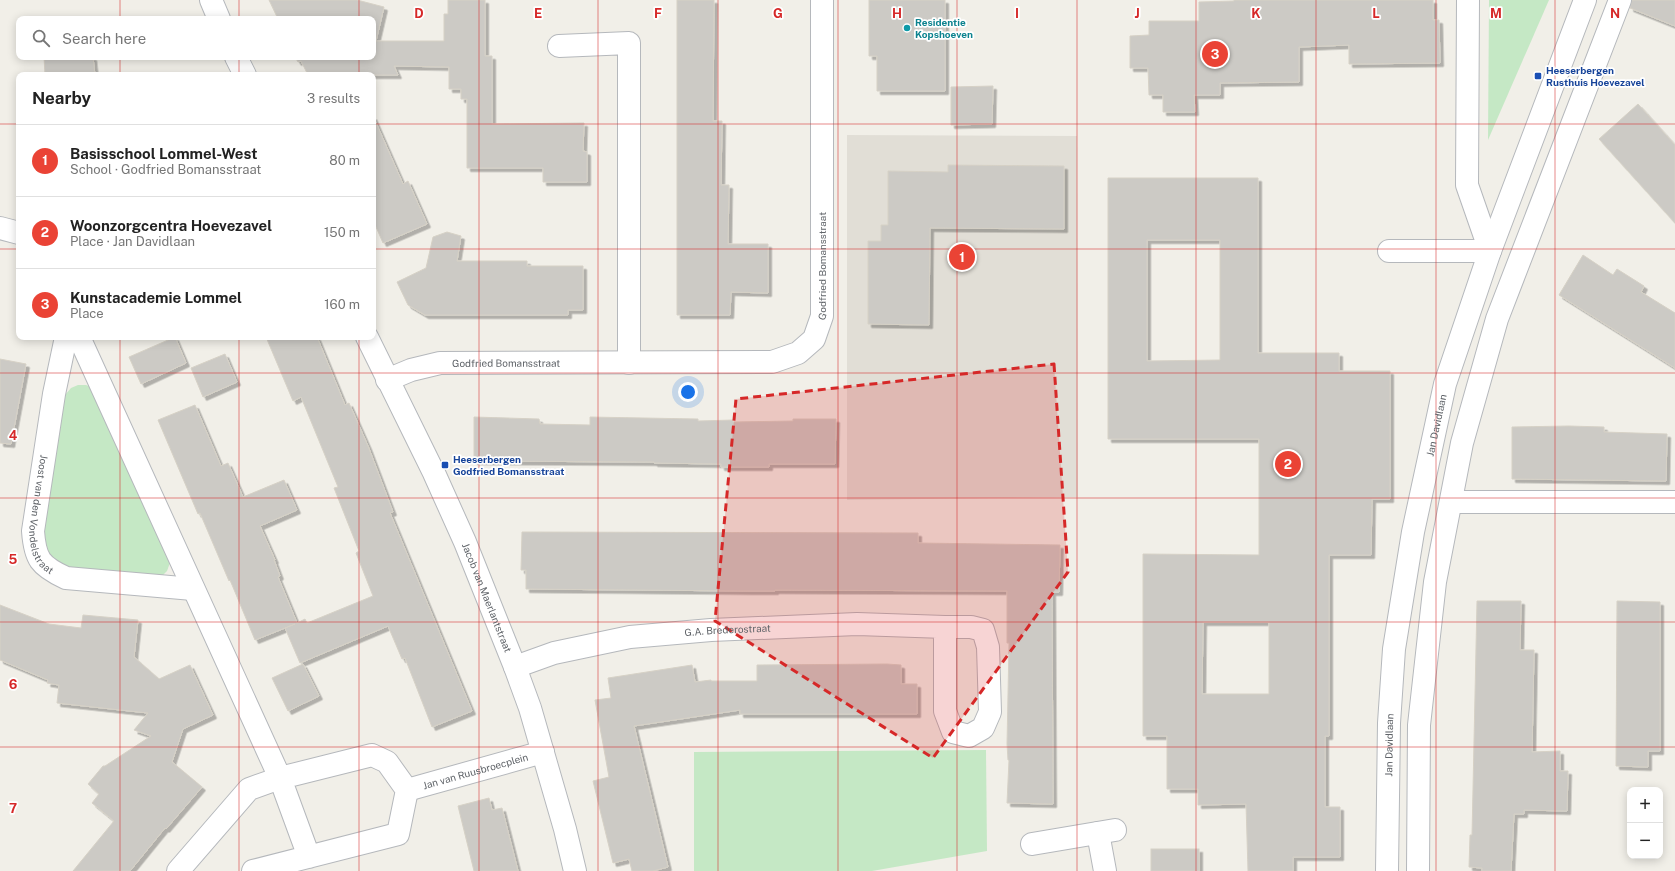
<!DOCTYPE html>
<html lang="en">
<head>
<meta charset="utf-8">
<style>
	:root { --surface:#fff; --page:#f2f2f2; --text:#222; --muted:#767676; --line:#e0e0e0; --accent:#ea4335 }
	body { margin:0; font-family:"Public Sans",sans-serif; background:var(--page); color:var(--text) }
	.controls { position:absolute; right:12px; bottom:12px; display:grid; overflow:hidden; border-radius:8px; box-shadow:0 2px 10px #0003 }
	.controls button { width:36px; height:36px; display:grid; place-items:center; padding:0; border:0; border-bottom:1px solid var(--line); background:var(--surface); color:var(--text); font:20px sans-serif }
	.you { position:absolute; left:688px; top:392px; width:14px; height:14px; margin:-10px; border:3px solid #fff; border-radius:50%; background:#1a73e8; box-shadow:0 0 0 6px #1a73e833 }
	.badge { display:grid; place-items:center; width:26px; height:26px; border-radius:50%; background:var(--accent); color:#fff; font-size:13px; font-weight:700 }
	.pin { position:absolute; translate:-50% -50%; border:2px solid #fff; box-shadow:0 1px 4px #0006 }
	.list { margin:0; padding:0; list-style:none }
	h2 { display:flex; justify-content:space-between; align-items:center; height:52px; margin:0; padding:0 16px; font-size:17px }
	h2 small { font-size:13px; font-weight:400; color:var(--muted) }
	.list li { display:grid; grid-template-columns:26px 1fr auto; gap:12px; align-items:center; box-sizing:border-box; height:72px; padding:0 16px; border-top:1px solid var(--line) }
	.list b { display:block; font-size:15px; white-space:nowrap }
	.list p { margin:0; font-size:13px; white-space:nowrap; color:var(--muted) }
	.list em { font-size:13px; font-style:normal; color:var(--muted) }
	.icon { flex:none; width:22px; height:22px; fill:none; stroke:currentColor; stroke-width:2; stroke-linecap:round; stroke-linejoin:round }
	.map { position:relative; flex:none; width:1675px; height:871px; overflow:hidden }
	.search { position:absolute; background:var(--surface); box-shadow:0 2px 10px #0003; left:16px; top:16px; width:360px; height:44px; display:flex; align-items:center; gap:10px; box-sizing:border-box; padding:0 14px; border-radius:8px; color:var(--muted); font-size:15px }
	.panel { position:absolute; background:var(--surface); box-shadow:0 2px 10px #0003; left:16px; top:72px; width:360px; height:268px; border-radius:8px }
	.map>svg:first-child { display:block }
	.education { fill:#e1ded6 }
	.green { fill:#c5e8c5 }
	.building { fill:#cccac5; stroke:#d6d1c6; fill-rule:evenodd; filter:url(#shadow) }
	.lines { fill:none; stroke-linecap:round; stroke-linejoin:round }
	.minor-casing { stroke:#b5b8bc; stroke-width:24 }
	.minor { stroke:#fff; stroke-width:22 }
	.marked { fill:#d62828; fill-opacity:0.2; stroke:#d62828; stroke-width:3; stroke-dasharray:8 5; stroke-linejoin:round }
	.grid { fill:none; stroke:#d62828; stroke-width:1; stroke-opacity:0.55 }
	.culture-dot { fill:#0f9aa8; stroke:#fff; stroke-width:1.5 }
	.transit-dot { fill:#1a4fb4; stroke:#fff; stroke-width:1.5 }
	.labels { text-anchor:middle; stroke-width:3.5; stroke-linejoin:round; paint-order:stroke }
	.culture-label { font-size:10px; font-weight:bold; fill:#0d838f; stroke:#fff; text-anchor:start }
	.transit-label { font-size:10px; font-weight:bold; fill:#164399; stroke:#fff; text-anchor:start }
	.street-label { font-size:10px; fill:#5f6368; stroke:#fff }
	.grid-label { font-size:13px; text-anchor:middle; font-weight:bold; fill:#d62828; stroke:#fff; stroke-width:3.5; stroke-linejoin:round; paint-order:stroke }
</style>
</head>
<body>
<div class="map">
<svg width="1675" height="871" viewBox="0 0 1675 871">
	<defs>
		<filter id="shadow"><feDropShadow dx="3.5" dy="3.5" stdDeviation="0" flood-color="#0004"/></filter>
	</defs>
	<rect width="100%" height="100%" fill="#f1efe8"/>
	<!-- education -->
	<path class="education" d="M 847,135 L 1077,136 L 1078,497 L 847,500 Z"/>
	<!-- green -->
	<g class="green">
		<path d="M 1489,0 L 1549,0 L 1488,140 Z"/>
		<path d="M 78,385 L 86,385 L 91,387 L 171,560 L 167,571 L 161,577 L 62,569 L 41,547 L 65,395 L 71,388 Z"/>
		<path d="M 986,750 L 987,851 L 872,871 L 694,871 L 694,752 Z"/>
	</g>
	<!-- building -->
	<g class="building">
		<path d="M 269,0 L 357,0 L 384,7 L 376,41 L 444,41 L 444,14 L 448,14 L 448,0 L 485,0 L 485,56 L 492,56 L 492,124 L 584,123 L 583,151 L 587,152 L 587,182 L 543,182 L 543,168 L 467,168 L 467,99 L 461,99 L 461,89 L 449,89 L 449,67 L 394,66 L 398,75 L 308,75 L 301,61 L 298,62 L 295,57 L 373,57 L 373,19 L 278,19 Z"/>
		<path d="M 677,0 L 714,0 L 713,121 L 722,121 L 721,185 L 729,185 L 728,244 L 768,244 L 768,293 L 731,292 L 730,315 L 677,315 Z"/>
		<path d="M 869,0 L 945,0 L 945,91 L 877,91 L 877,56 L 869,56 Z"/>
		<path d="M 1234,0 L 1433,0 L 1433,20 L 1439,20 L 1440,63 L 1349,64 L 1349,45 L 1299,47 L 1299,82 L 1220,83 L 1220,95 L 1194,95 L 1195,112 L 1163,112 L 1163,95 L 1149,95 L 1148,68 L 1130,68 L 1130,36 L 1149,35 L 1149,21 L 1199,21 L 1199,2 L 1234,1 Z"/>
		<path d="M 1632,0 L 1675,0 L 1675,26 L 1630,8 Z"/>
		<path d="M 44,57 L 93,57 L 95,75 L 45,75 Z"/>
		<path d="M 993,86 L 992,124 L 951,125 L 951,87 Z"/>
		<path d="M 1638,104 L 1675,145 L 1675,223 L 1599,139 Z"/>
		<path d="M 373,116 L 403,184 L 408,181 L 427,224 L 383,243 L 373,220 Z"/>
		<path d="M 948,165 L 1064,166 L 1064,229 L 930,228 L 929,325 L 868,324 L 868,241 L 881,241 L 881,225 L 888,225 L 888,171 L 948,172 Z"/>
		<path d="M 1108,178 L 1258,178 L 1258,353 L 1339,353 L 1339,371 L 1390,371 L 1390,499 L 1372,499 L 1371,555 L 1329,555 L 1329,736 L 1325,736 L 1325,807 L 1340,807 L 1340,857 L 1293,857 L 1293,871 L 1248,871 L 1246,804 L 1198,805 L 1198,789 L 1167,789 L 1167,736 L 1143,736 L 1143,554 L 1259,555 L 1259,439 L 1108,439 ZM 1147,240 L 1220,240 L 1220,360 L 1147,361 ZM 1203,622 L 1269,622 L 1269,694 L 1202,694 Z"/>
		<path d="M 447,232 L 461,236 L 457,261 L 527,261 L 527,266 L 583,266 L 583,310 L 568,310 L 568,315 L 425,315 L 408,305 L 397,282 L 426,268 L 433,237 Z"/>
		<path d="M 1583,255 L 1613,275 L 1617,269 L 1644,286 L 1641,292 L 1675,313 L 1675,368 L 1559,295 Z"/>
		<path d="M 175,337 L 186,363 L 141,384 L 129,357 Z"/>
		<path d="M 266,337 L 317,337 L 345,405 L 349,403 L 368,446 L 393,512 L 390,513 L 472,711 L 432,727 L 405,658 L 402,659 L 388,626 L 300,663 L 285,628 L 295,624 L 255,640 L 230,580 L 229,581 L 200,513 L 198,514 L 158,420 L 195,405 L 221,466 L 228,463 L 243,497 L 284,480 L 297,510 L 260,526 L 275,560 L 274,560 L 280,576 L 278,577 L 297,623 L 305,619 L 307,623 L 373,596 L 356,553 L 359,551 L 334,488 L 338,487 L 301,397 L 293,401 Z"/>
		<path d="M 225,354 L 237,382 L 203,397 L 191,368 Z"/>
		<path d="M 0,359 L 26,364 L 11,444 L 0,443 Z"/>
		<path d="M 474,417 L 539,419 L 540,424 L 590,425 L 590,417 L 698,419 L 698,421 L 733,420 L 733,422 L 793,421 L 793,419 L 836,419 L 835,464 L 769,464 L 769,467 L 721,467 L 721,464 L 654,463 L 654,462 L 474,461 Z"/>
		<path d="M 1569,426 L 1604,427 L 1604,432 L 1667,434 L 1666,481 L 1512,479 L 1512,427 Z"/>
		<path d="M 522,532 L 918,533 L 918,543 L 1060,545 L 1059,592 L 1052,592 L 1053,804 L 1007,803 L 1009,760 L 1008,760 L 1007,744 L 1009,643 L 1007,643 L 1007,591 L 775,590 L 775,591 L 748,591 L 526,589 L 526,570 L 521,570 Z"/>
		<path d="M 1477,601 L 1521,601 L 1520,650 L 1534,650 L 1532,752 L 1560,751 L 1560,771 L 1568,771 L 1567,811 L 1524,810 L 1524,814 L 1514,814 L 1511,871 L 1482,871 L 1482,868 L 1469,867 L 1470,835 L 1472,835 Z"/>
		<path d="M 1617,601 L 1660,602 L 1660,751 L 1648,751 L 1648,767 L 1616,766 Z"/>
		<path d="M 0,605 L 49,624 L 81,628 L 83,615 L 138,620 L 134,657 L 159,679 L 190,665 L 213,715 L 183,729 L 172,762 L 202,787 L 166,829 L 165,828 L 130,871 L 73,871 L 114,821 L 92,803 L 99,794 L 88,784 L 103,766 L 105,766 L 151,736 L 134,730 L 148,713 L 57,703 L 59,685 L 47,683 L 48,680 L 0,660 Z"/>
		<path d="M 303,664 L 319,696 L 288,711 L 272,678 Z"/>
		<path d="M 887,664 L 901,665 L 901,684 L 917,684 L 917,714 L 740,714 L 740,710 L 634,726 L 668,867 L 653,871 L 632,871 L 629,859 L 613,863 L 593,781 L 609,777 L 595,700 L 611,698 L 608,678 L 692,665 L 695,682 L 711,680 L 711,681 L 757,681 L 757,665 Z"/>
		<path d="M 489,798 L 492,810 L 502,808 L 518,871 L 474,871 L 458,806 Z"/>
		<rect x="1151" y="849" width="48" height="22"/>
	</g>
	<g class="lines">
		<defs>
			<g id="minor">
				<path d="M 211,0 L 219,19"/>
				<path d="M 559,46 L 629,43 L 629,363"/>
				<path d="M 236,57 L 245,75"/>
				<path d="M 0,228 L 19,233"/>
				<path d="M 1389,251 L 1490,251 L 1467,185 L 1468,0"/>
				<path id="s1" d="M 66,337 L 54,394 L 33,531 C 35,559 40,566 66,578 L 193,589"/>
				<path d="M 79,337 L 280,778 L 249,789 L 178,871"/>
				<path id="s2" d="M 367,337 L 434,473 L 465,542 L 515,667 L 530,708 L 565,829 L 575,871"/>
				<path id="s3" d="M 387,380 L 411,370 L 440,363 L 772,362 L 798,353 L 814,339 L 822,316 L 822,0"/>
				<path d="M 1451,502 L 1675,502"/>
				<path id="s4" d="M 515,667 L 554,653 L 630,637 L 711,630 L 857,624 L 945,627 L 945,711 L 953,732 L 969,736 L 983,728 L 990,712 L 988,647 L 983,630 L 971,627 L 945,627"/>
				<path id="s5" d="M 407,790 L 543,752"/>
				<path d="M 1098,833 L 1105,871"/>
				<path d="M 1032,844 L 1115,830"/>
				<path d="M 253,871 L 398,834 L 407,790 L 387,762 L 372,755 L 280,778 L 309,857"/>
				<path id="s6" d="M 1387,871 L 1389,723 L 1394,649 L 1413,532 L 1445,384 L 1490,251 L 1585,0"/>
				<path d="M 1418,871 L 1419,725 L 1435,582 L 1462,443 L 1497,319 L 1620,0"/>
			</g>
		</defs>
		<!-- minor casing -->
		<use href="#minor" class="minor-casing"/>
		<!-- minor -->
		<use href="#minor" class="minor"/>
	</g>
	<!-- marked area -->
	<path class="marked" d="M 1054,364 L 1068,572 L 933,758 L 715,621 L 736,399 Z"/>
	<!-- grid -->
	<path class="grid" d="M 120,0 L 120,19M 239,0 L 239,19M 359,0 L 359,19M 479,0 L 479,871M 598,0 L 598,871M 718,0 L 718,871M 838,0 L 838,871M 957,0 L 957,871M 1077,0 L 1077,871M 1196,0 L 1196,871M 1316,0 L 1316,871M 1436,0 L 1436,871M 1555,0 L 1555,871M 120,57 L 120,75M 239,57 L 239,75M 359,57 L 359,75M 0,124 L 19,124M 373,124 L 1675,124M 0,249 L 19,249M 373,249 L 1675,249M 120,337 L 120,871M 239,337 L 239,871M 359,337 L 359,871M 0,373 L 1675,373M 0,498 L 1675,498M 0,622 L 1675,622M 0,747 L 1675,747"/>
	<!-- markers -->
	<circle class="culture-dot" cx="907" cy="28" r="4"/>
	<g class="transit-dot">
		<rect x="1534" y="72" width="8" height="8" rx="2"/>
		<rect x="441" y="461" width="8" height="8" rx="2"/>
	</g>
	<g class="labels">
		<!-- culture labels -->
		<g class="culture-label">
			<text x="915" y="26">Residentie<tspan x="915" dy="12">Kopshoeven</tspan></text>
		</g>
		<!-- transit labels -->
		<g class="transit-label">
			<text x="1546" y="74">Heeserbergen<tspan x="1546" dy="12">Rusthuis Hoevezavel</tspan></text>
			<text x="453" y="463">Heeserbergen<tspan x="453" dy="12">Godfried Bomansstraat</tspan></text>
		</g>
		<!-- street labels -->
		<g class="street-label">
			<text dy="4" stroke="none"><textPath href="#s3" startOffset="511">Godfried Bomansstraat</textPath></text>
			<text dy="4" stroke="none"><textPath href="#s3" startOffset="122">Godfried Bomansstraat</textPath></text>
			<text dy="4" stroke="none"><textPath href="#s6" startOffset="450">Jan Davidlaan</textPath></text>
			<text dy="4" stroke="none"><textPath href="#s1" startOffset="182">Joost van den Vondelstraat</textPath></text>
			<text dy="4" stroke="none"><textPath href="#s2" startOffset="287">Jacob van Maerlantstraat</textPath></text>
			<text dy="4" stroke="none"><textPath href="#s4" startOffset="217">G.A. Brederostraat</textPath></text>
			<text dy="4" stroke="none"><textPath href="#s6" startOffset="126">Jan Davidlaan</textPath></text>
			<text dy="4" stroke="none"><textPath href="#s5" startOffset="71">Jan van Ruusbroecplein</textPath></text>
		</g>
	</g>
	<g class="grid-label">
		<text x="419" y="18">D</text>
		<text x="538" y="18">E</text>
		<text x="658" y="18">F</text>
		<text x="778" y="18">G</text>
		<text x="897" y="18">H</text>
		<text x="1017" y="18">I</text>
		<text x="1137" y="18">J</text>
		<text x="1256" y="18">K</text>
		<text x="1376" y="18">L</text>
		<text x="1496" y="18">M</text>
		<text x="1615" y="18">N</text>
		<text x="13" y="440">4</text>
		<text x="13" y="564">5</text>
		<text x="13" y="689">6</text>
		<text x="13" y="813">7</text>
	</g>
</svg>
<div class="controls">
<button>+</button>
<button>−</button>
</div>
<div class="you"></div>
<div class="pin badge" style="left:962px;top:257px">1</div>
<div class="pin badge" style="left:1288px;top:464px">2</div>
<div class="pin badge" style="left:1215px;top:54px">3</div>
<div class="search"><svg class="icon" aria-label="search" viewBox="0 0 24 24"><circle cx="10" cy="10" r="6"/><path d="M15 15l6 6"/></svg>Search here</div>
<section class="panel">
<h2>Nearby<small>3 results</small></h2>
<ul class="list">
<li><span class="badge">1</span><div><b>Basisschool Lommel-West</b><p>School · Godfried Bomansstraat</p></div><em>80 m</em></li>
<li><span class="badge">2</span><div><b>Woonzorgcentra Hoevezavel</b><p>Place · Jan Davidlaan</p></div><em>150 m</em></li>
<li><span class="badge">3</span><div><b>Kunstacademie Lommel</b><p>Place</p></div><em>160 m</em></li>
</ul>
</section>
</div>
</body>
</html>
